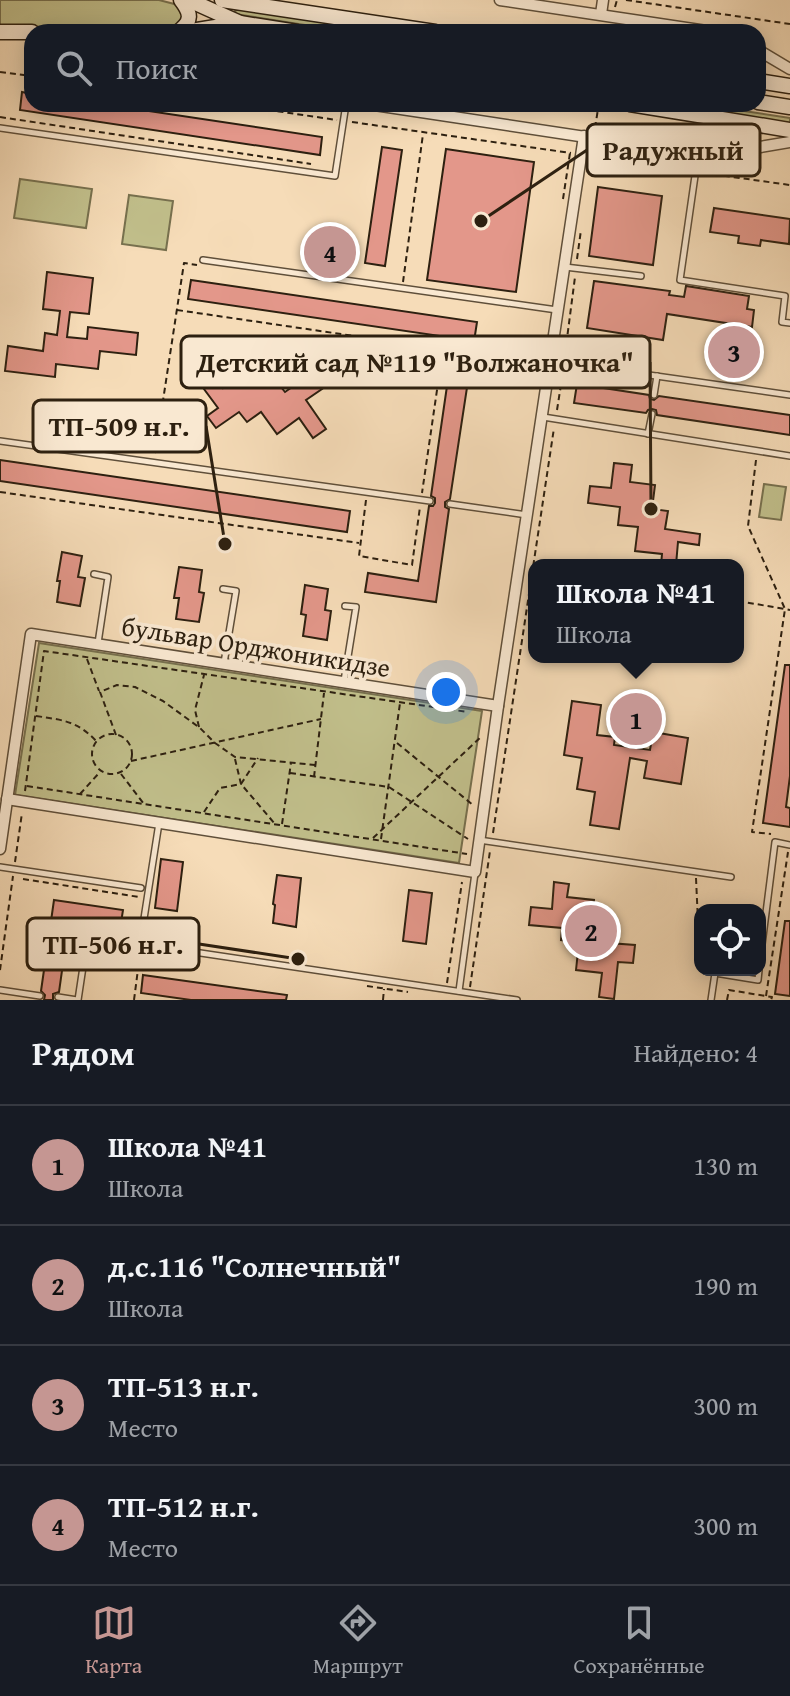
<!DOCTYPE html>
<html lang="ru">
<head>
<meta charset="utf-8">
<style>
	:root { --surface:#171b24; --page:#242831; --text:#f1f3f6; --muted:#9ea1a6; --line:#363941; --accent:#c59692 }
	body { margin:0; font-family:"Gentium Book Plus",serif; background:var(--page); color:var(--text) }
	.controls { position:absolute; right:24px; bottom:24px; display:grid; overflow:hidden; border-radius:16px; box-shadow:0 4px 20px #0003 }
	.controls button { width:72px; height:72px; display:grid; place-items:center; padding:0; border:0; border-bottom:2px solid var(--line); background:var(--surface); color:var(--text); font:40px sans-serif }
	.you { position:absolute; left:446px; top:692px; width:28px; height:28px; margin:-20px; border:6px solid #fff; border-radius:50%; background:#1a73e8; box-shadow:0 0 0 12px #1a73e833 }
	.badge { display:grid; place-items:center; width:52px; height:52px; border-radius:50%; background:var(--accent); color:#111; font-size:26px; font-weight:700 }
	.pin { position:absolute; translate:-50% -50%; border:4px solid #fff; box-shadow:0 2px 8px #0006 }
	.popup { position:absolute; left:528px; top:559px; width:216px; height:104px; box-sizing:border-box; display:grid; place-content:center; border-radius:16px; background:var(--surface); filter:drop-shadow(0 2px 6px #0005); font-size:26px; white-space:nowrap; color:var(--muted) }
	.popup b { font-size:30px; color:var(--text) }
	.popup::after { content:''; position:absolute; left:50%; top:100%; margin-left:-16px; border:16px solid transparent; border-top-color:var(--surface) }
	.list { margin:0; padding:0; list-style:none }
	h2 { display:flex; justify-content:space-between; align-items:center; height:104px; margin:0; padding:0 32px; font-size:34px }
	h2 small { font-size:26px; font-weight:400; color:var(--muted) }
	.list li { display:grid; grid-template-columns:52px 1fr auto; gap:24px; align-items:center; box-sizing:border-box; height:120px; padding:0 32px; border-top:2px solid var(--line) }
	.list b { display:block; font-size:30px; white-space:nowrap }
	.list p { margin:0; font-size:26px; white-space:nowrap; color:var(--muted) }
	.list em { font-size:26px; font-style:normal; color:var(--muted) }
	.icon { flex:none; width:44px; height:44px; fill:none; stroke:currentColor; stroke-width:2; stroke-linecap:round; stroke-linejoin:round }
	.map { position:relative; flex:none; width:790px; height:1000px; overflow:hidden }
	.search { position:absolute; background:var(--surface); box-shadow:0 4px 20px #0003; left:24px; right:24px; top:24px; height:88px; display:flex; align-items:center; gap:20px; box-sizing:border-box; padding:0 28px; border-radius:24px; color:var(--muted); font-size:30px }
	.sheet { height:584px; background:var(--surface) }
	nav { display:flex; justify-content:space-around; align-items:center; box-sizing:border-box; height:112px; border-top:2px solid var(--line); background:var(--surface); font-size:22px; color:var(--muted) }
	nav a { display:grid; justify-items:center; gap:4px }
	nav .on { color:var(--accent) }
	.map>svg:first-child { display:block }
	.green { fill:#c1bf8b; stroke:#77704e; stroke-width:2 }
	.building { fill:#e3978a; stroke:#2d2010; stroke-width:2 }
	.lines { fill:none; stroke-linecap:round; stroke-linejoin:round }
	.service-casing { stroke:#5f4f3a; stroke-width:8 }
	.minor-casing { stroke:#5f4f3a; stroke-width:13 }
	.secondary-casing { stroke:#2d2010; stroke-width:17 }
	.path { stroke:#2d2010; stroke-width:2; stroke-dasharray:6 4; stroke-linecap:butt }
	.service { stroke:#f9e8d1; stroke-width:5 }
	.minor { stroke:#f9e8d1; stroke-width:10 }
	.secondary { stroke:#f9e8d1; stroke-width:14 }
	.labels { text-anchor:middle; stroke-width:7; stroke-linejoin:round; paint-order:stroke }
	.street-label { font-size:26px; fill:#2d2010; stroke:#f9e8d1 }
	.leader { fill:none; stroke:#2d2010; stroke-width:3 }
	.callout-dot { fill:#2d2010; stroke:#f9e8d1; stroke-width:3 }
	.callout { fill:#f9e8d1; stroke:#2d2010; stroke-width:3 }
	.callout-label { font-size:28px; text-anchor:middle; font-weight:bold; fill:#2d2010 }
</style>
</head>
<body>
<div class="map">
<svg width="790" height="1000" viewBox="0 0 790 1000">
	<rect width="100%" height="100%" fill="#f6dcb8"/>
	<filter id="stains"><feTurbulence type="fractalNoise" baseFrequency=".0025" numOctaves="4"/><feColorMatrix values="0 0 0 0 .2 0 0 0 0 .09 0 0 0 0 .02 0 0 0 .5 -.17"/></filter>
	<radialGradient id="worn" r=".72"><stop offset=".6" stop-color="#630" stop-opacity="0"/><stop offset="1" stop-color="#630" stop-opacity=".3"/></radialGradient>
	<!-- green -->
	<g class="green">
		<path d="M 0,0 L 159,0 L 178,5 L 185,13 L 175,29 L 0,26 Z"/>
		<path d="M 239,9 L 393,32 L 350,32 L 235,14 L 235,11 Z"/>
		<path d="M 659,104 L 698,104 L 790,118 L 790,123 Z"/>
		<path d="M 20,179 L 92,189 L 86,228 L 14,218 Z"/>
		<path d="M 129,195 L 173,201 L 166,250 L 122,244 Z"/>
		<path d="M 764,484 L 786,487 L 781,520 L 759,517 Z"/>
		<path d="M 39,643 L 482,711 L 459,863 L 15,795 Z"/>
	</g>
	<!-- building -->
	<g class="building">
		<path d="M 22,92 L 32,94 L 32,104 L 102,104 L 322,137 L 320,155 L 20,110 Z"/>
		<path d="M 382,147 L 402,150 L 385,266 L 365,263 Z"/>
		<path d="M 446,149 L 534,162 L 516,292 L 427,280 Z"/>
		<path d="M 598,187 L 662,196 L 653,265 L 589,256 Z"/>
		<path d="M 714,208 L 790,219 L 789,244 L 761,240 L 760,246 L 738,243 L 739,236 L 710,232 Z"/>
		<path d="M 47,272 L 93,278 L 89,314 L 70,312 L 67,337 L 87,339 L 88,327 L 138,333 L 136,355 L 100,351 L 98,369 L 56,364 L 55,377 L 5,371 L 8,346 L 43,351 L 45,333 L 57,335 L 60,311 L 43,309 Z"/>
		<path d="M 191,280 L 477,322 L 450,499 L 445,502 L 445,507 L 449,509 L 436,602 L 365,592 L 368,573 L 418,581 L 429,506 L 433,506 L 435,503 L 435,498 L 431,496 L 454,338 L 188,299 Z"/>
		<path d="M 594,281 L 670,291 L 669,295 L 684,297 L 686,286 L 749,296 L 747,309 L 754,310 L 752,327 L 667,314 L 663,340 L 587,328 Z"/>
		<path d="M 254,365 L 270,387 L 277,382 L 285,392 L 311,374 L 322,389 L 306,400 L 326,429 L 313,438 L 299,418 L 277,434 L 261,412 L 247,422 L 239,412 L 216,428 L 207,416 L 218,408 L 201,385 L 214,375 L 223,388 Z"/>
		<path d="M 577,384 L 649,395 L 650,399 L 654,400 L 659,396 L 790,415 L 790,435 L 657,415 L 656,410 L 652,409 L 648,410 L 646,413 L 574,403 Z"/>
		<path d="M 0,460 L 350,511 L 347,532 L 0,481 Z"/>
		<path d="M 614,463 L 632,465 L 630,482 L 655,485 L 652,509 L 668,511 L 665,529 L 700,534 L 699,545 L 678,542 L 676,565 L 661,565 L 662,554 L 635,551 L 638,527 L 618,525 L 620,507 L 588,503 L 590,486 L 611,488 Z"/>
		<path d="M 62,552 L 82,556 L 78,577 L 85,578 L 80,606 L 57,602 L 60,581 L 57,581 Z"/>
		<path d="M 179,567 L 202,570 L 199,592 L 204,593 L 199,622 L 176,619 L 179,598 L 174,598 Z"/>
		<path d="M 305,585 L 328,589 L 325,610 L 331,611 L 327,640 L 303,636 L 306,615 L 301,614 Z"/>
		<path d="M 785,665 L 790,665 L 790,776 L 786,807 L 790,808 L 790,827 L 763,823 Z"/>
		<path d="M 572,701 L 601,705 L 597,735 L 615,737 L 614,745 L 650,750 L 653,732 L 688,738 L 681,784 L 644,778 L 647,761 L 630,758 L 619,829 L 590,825 L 595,792 L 577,789 L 582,758 L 564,755 Z"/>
		<path d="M 161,859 L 183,862 L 177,911 L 155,908 Z"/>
		<path d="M 277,875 L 301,878 L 296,927 L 273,923 L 275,905 L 273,904 Z"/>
		<path d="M 554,882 L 569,884 L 567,897 L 594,900 L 591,924 L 611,926 L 609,943 L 635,945 L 633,963 L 618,962 L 614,999 L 599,997 L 602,973 L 576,970 L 579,942 L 561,940 L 562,928 L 529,925 L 531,907 L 552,909 Z"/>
		<path d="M 409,890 L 432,893 L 426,944 L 403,941 Z"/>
		<path d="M 54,900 L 123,910 L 120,929 L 69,921 L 59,992 L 53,994 L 53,1000 L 44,1000 L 45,995 L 41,991 Z"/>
		<path d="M 785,921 L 790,921 L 790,996 L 775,994 Z"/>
		<path d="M 143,975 L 287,995 L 286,1000 L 191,1000 L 141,993 Z"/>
	</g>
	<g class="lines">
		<defs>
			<g id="service">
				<path d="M 0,128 L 335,176 L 346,104"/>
				<path d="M 698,155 L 680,280 L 785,296 L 782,322 L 790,323"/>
				<path d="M 203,260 L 557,310"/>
				<path d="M 565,267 L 641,276"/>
				<path d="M 550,361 L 790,395"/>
				<path d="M 654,395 L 657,376"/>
				<path d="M 543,417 L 790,456"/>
				<path d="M 648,434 L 652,414"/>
				<path d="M 0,441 L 430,501"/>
				<path d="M 450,504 L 527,515"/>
				<path d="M 94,574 L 108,577 L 98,643"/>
				<path d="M 223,589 L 236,591 L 224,663"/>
				<path d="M 344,681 L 356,607 L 345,606"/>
				<path d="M 159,823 L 140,944 L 517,1000"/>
				<path d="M 479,840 L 731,877"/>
				<path d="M 0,867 L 141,888"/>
				<path d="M 760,960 L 775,842 L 790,845"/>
				<path d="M 0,990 L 40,996"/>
				<path d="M 459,991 L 475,873"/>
				<path d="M 58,997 L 77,1000"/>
				<path d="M 78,1000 L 86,947 L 127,952"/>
				<path d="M 711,1000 L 715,973 L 758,980 L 759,970"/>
			</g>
			<g id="minor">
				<path d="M 500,0 L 713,32"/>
				<path d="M 601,14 L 603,0"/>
				<path d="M 758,50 L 790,69"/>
				<path d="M 368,104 L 698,154 L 712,155 L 790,142"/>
				<path d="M 7,799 L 475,872 L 498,706"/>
				<path d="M 0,849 L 31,634 L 498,706 L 584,136"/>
			</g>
			<g id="secondary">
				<path d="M 189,0 L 240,23 L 297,32"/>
				<path d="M 222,0 L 435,32"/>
				<path d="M 0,32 L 32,32"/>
				<path d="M 178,32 C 193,21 191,13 181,0"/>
				<path d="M 185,32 L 240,23"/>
				<path d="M 758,81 L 790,86"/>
				<path d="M 758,102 L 790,107"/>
				<path d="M 630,104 L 790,130"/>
			</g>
		</defs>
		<!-- service casing -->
		<use href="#service" class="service-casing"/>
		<!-- minor casing -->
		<use href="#minor" class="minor-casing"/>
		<!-- secondary casing -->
		<use href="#secondary" class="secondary-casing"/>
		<!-- path -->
		<g class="path">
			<path d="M 626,0 L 790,24"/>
			<path d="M 615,7 L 617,0"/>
			<path d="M 0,72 L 32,76"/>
			<path d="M 228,104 L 337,120"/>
			<path d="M 0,117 L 311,164"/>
			<path d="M 352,122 L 571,153"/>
			<path d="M 595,128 L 598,109"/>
			<path d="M 593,156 L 690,171"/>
			<path d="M 704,173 L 790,185"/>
			<path d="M 563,199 L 570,153"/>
			<path d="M 577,259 L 581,230"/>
			<path d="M 403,282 L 423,134"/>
			<path d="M 177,310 L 443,349 L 422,493"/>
			<path d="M 565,354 L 575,277"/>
			<path d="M 557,410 L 563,372"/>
			<path d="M 155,453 L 184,263 L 197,265"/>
			<path d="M 756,460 L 748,526 L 785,609 L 790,610"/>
			<path d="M 0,492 L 359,543"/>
			<path d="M 366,500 L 359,556 L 412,565 L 420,507"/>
			<path d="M 738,601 L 785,609 L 752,832 L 771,834"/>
			<path d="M 87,659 L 99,691"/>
			<path d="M 36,716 C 63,720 78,721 97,742"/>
			<path d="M 199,727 L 195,710 L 204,675"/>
			<circle cx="112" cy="754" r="20"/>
			<path d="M 116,735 L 100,692 L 117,685 L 135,687 L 163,701 L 200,728 L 215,743 L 235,757 L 315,765"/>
			<path d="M 397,743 L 473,805"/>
			<path d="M 235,759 L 241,784 L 275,824"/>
			<path d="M 131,761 L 321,719"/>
			<path d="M 290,773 L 389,787 L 468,839"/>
			<path d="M 121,774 L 144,804"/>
			<path d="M 314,777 L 324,693"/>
			<path d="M 27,786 L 467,854"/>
			<path d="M 25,791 L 44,651 L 468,712"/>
			<path d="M 80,794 L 100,772"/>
			<path d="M 204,812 L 220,788 L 241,784 L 258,758"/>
			<path d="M 282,824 L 291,763"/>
			<path d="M 493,833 L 554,428"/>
			<path d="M 373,838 L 482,736"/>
			<path d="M 381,839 L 400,703"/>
			<path d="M 15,862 L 22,813"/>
			<path d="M 696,878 L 698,922 L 700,924"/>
			<path d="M 23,879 L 139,897"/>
			<path d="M 84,940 L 85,932 L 134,939"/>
			<path d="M 0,970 L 13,876"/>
			<path d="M 447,983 L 462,882"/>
			<path d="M 367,986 L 408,992"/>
			<path d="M 470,987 L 490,851"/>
			<path d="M 766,996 L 788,852"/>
			<path d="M 134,1000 L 140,954"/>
			<path d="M 383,1000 L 384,989"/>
			<path d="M 727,1000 L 729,990 L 772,997 L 771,1000"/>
		</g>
		<!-- service -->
		<use href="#service" class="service"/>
		<!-- minor -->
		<use href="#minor" class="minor"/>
		<!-- secondary -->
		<use href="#secondary" class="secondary"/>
	</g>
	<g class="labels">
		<!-- street labels -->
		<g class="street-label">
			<text transform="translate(256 647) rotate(9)" y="9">бульвар Орджоникидзе</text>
		</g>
	</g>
	<!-- callouts -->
	<path class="leader" d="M481 221L587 150M651 509L650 362M225 544L206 426M298 959L199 944"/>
	<g class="callout-dot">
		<circle cx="481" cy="221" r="8"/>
		<circle cx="651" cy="509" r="8"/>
		<circle cx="225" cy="544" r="8"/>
		<circle cx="298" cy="959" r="8"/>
	</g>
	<g class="callout">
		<rect x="587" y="124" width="173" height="52" rx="8"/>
		<rect x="181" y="336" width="469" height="52" rx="8"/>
		<rect x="33" y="400" width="173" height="52" rx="8"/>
		<rect x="27" y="918" width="172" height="52" rx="8"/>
	</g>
	<g class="callout-label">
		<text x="673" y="160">Радужный</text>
		<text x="415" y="372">Детский сад №119 "Волжаночка"</text>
		<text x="119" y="436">ТП-509 н.г.</text>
		<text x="113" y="954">ТП-506 н.г.</text>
	</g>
	<rect width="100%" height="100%" filter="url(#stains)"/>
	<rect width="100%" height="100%" fill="url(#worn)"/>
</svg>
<div class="controls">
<button><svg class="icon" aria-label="locate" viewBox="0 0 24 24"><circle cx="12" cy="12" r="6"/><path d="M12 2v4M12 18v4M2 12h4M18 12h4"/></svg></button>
</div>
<div class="you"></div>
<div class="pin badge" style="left:636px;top:719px">1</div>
<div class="popup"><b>Школа №41</b>Школа</div>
<div class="pin badge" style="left:591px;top:931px">2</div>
<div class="pin badge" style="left:734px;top:352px">3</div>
<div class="pin badge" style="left:330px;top:252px">4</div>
<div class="search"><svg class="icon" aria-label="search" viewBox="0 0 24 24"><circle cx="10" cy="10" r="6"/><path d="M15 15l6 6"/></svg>Поиск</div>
</div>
<section class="sheet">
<h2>Рядом<small>Найдено: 4</small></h2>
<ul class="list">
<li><span class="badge">1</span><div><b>Школа №41</b><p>Школа</p></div><em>130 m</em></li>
<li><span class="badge">2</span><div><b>д.с.116 &quot;Солнечный&quot;</b><p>Школа</p></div><em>190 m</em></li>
<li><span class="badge">3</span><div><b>ТП-513 н.г.</b><p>Место</p></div><em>300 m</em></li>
<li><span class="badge">4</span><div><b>ТП-512 н.г.</b><p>Место</p></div><em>300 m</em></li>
</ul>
</section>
<nav>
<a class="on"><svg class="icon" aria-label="map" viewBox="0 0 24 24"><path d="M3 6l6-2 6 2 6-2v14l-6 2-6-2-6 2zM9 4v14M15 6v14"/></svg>Карта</a>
<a><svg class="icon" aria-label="directions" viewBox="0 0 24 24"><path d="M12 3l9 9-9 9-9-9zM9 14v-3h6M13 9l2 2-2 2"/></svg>Маршрут</a>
<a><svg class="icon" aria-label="saved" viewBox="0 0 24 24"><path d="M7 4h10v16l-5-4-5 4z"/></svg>Сохранённые</a>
</nav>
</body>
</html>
